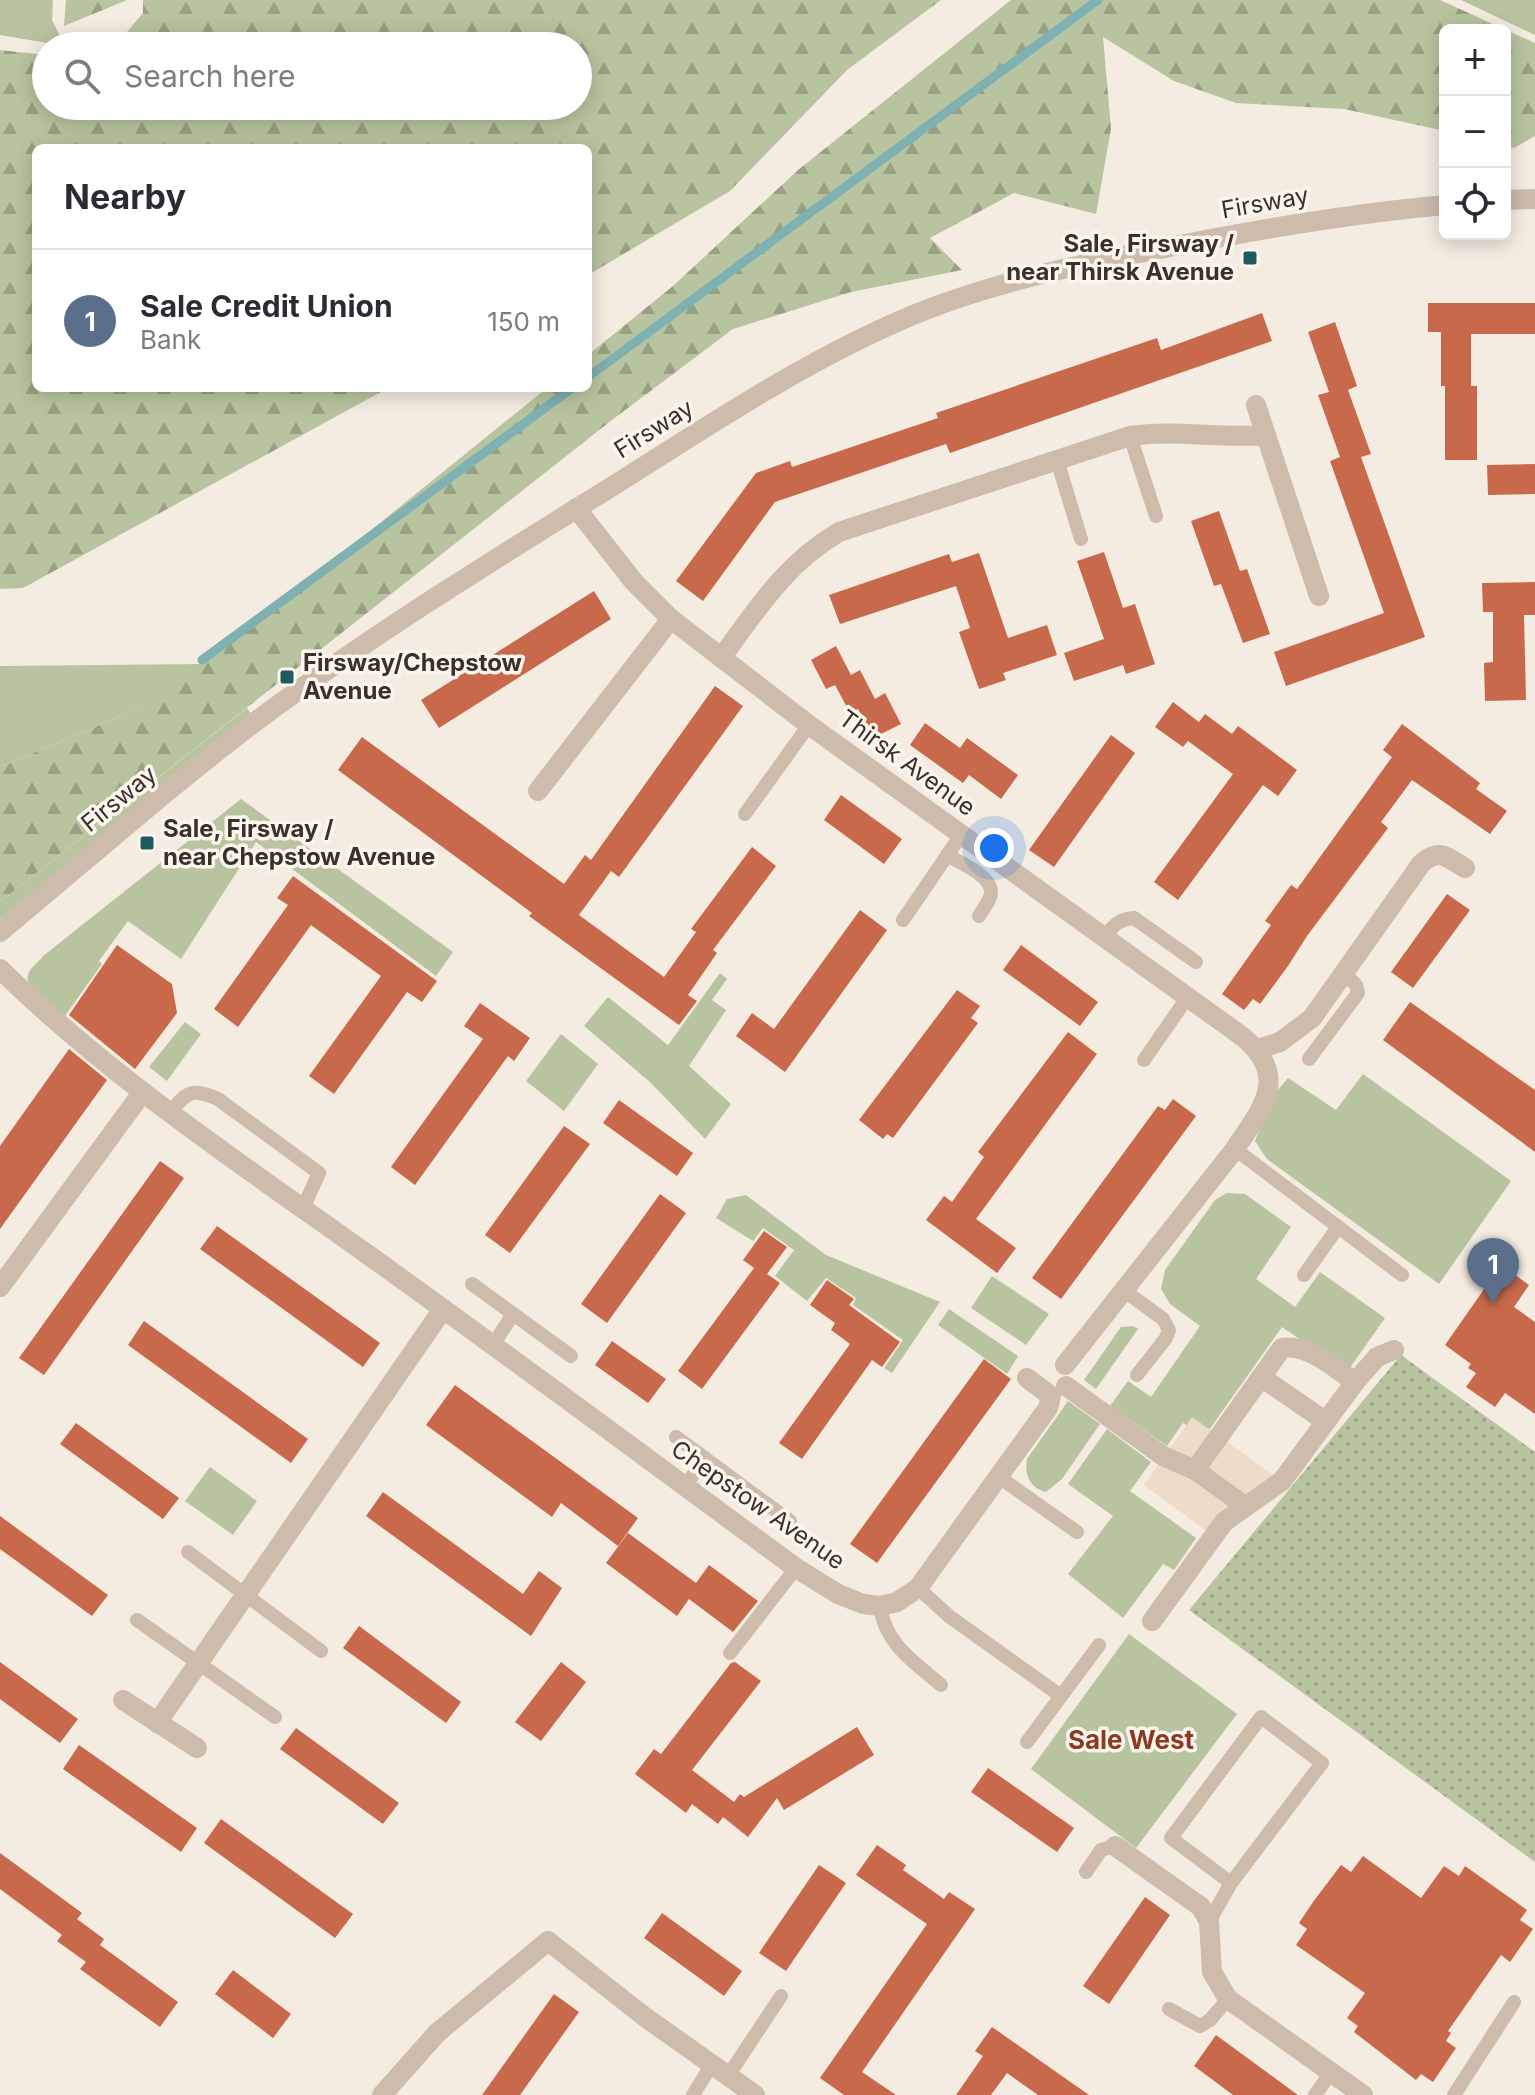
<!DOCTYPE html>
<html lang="en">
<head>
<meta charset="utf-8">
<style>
	:root { --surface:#fff; --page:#f7f7f7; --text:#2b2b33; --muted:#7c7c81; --line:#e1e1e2; --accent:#db2777 }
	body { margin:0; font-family:Inter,sans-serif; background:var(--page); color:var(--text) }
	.controls { position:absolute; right:24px; top:24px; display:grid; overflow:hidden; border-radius:12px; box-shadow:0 4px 20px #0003 }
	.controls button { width:72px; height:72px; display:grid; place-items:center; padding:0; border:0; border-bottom:2px solid var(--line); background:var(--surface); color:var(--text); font:40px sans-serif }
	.you { position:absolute; left:994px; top:848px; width:28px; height:28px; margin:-20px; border:6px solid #fff; border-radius:50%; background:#1a73e8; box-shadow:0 0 0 12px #1a73e833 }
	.badge { display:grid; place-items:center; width:52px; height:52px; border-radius:50%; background:var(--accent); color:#fff; font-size:26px; font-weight:700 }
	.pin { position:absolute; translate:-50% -66px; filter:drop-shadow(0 2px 4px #0008) }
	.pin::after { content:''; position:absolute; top:42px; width:28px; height:24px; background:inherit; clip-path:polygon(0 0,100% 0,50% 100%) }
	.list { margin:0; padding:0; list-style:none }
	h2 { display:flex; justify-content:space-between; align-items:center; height:104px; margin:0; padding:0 32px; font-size:34px }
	h2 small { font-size:26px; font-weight:400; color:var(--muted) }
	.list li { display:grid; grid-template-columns:52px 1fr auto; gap:24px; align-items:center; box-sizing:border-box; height:144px; padding:0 32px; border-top:2px solid var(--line) }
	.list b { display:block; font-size:30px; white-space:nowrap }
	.list p { margin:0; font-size:26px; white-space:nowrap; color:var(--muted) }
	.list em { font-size:26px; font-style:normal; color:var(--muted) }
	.icon { flex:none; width:44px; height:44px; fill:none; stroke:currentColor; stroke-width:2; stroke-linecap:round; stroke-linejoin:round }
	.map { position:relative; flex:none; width:1535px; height:2095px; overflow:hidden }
	.search { position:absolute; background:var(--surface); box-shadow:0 4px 20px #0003; left:32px; top:32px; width:560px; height:88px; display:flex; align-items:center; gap:20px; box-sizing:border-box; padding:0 28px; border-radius:44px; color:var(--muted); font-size:30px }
	.panel { position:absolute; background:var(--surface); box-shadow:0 4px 20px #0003; left:32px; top:144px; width:560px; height:248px; border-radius:12px }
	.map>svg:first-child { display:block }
	.grass { fill:#b8c4a0 }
	.forest { fill:url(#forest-firs) }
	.park { fill:url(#park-dots) }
	.plaza { fill:#ecdcc8 }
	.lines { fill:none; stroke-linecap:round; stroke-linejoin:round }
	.stream { stroke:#7fb0b2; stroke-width:9 }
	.building { fill:#c8694b }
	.service { stroke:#cdbbac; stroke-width:14 }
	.pedestrian { stroke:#cdbbac; stroke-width:20 }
	.minor { stroke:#cdbbac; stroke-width:20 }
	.tertiary { stroke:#cdbbac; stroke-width:20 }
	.poi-dot { fill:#1f5a5e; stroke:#fbf5ee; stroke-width:3 }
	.labels { text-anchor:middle; stroke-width:7; stroke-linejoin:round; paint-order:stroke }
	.street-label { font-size:24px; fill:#3b302b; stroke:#fbf5ee }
	.poi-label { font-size:24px; font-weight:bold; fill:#3b302b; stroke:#fbf5ee; text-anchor:start }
	.neighbourhood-label { font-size:26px; font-weight:bold; fill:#8c3b22; stroke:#fbf5ee }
</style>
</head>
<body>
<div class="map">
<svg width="1535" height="2095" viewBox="0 0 1535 2095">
	<defs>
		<pattern id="forest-firs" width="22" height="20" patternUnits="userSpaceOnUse" patternTransform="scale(2)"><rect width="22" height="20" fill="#b8c4a0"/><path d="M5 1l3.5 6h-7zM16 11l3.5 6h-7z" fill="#97a083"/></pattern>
		<pattern id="park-dots" width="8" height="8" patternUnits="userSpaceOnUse" patternTransform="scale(2)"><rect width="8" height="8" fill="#b8c4a0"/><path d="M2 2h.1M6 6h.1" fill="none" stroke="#97a083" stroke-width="1.8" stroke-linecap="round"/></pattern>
	</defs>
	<rect width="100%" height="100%" fill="#f4ebe1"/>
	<!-- grass -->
	<g class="grass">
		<path d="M 0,0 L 53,0 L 52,20 L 65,46 L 0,35 Z"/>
		<path d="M 1461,0 L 1535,0 L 1535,35 Z"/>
		<path d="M 202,664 L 138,709 L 0,767 L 0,666 Z"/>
		<path d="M 247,708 L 252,716 L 123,817 L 0,919 L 0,902 Z"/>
		<path d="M 241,799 L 453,952 L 436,976 L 256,842 L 181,959 L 128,921 L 99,961 L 102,964 L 62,1020 C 51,1010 21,989 29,972 C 32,967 39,961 43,956 Z"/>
		<path d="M 720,973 L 727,979 L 712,1000 L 726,1010 L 689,1066 L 731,1104 L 705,1139 L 650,1082 L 584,1026 L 608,997 L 668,1045 Z"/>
		<path d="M 185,1022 L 201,1034 L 167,1081 L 149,1067 Z"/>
		<path d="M 561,1034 L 598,1064 L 564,1111 L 526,1081 Z"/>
		<path d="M 1363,1074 L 1511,1181 L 1439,1284 L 1267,1159 L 1255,1141 L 1274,1095 L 1288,1078 L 1336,1110 Z"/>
		<path d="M 1227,1193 L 1245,1194 L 1291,1227 L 1256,1279 L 1295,1307 L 1320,1272 L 1385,1318 L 1347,1372 L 1282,1327 L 1204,1437 L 1183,1423 L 1167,1446 L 1110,1406 L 1128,1381 L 1151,1397 L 1200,1326 L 1170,1304 L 1161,1289 L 1165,1270 L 1215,1200 Z"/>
		<path d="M 746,1195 L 826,1255 L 940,1302 L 892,1373 L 884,1368 L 903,1340 L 853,1305 L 856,1298 L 826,1278 L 807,1301 L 775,1276 L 794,1250 L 763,1228 L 753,1241 L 716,1218 L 727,1199 Z"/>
		<path d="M 992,1276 L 1049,1314 L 1026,1345 L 971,1308 Z"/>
		<path d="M 949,1309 L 1018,1356 L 1007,1374 L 938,1325 Z"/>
		<path d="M 1133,1326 L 1138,1329 L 1096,1389 L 1084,1380 L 1121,1327 Z"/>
		<path d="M 1068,1401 L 1100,1424 L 1062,1479 L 1046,1492 C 1030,1488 1024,1475 1027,1459 Z"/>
		<path d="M 1107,1429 L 1151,1462 L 1130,1491 L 1196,1538 L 1174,1570 L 1163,1564 L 1123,1618 L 1068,1574 L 1113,1516 L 1068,1484 Z"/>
		<path d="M 210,1467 L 257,1501 L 233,1535 L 185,1501 Z"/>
		<path d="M 1129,1634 L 1237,1714 L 1136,1848 L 1031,1769 Z"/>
	</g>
	<!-- forest -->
	<g class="forest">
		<path d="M 66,0 L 127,0 L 64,26 Z"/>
		<path d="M 143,0 L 941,0 L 847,70 L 730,191 L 588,275 L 588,148 L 36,148 L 36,388 L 388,388 L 23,588 L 0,589 L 0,50 L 46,55 L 46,106 L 578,106 L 578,46 L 115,46 L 143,13 Z"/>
		<path d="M 1011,0 L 1440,0 L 1535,43 L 1535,136 L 1514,148 L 1505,146 L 1505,30 L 1445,30 L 1445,131 L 1344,109 L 1236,103 L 1174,81 L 1103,37 L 1111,129 L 1096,214 L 1014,193 L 930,238 L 962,270 L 851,292 L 733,329 L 612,420 L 0,902 L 0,767 L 138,709 L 277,606 L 547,388 L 588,388 L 588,355 L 673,286 L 798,170 Z"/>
	</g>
	<!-- park -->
	<path class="park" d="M 1401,1355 L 1535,1452 L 1535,1862 L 1189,1610 Z"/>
	<!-- plaza -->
	<path class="plaza" d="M 1192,1417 L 1282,1481 L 1212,1535 L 1144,1485 Z"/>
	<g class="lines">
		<!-- stream -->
		<g class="stream">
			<path d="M 588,377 L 1098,0"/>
			<path d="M 202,660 L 572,388"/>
		</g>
	</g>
	<!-- building -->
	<g class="building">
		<path d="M 1428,303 L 1535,303 L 1535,334 L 1471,334 L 1471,386 L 1477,386 L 1477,460 L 1445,460 L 1445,386 L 1441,386 L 1441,332 L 1428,332 Z"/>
		<path d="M 1262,313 L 1272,341 L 950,453 L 946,444 L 775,502 L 703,601 L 676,581 L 756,473 L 790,461 L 792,467 L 938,418 L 936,413 L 1157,338 L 1161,350 Z"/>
		<path d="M 1335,322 L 1357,386 L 1348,390 L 1371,454 L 1361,457 L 1425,637 L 1286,686 L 1274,652 L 1384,613 L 1330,461 L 1340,457 L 1318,395 L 1329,392 L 1308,332 Z"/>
		<path d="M 1535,464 L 1535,494 L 1488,495 L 1487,465 Z"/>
		<path d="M 1219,511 L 1240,571 L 1247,569 L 1270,634 L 1243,643 L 1221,584 L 1214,586 L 1191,521 Z"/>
		<path d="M 1104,552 L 1123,608 L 1135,604 L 1155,664 L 1126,674 L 1123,665 L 1074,681 L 1064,653 L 1104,639 L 1077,561 Z"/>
		<path d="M 979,553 L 1008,638 L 1047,625 L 1057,655 L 1003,673 L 1006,680 L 979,689 L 959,632 L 970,628 L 956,586 L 840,624 L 829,595 L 949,554 L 952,562 Z"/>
		<path d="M 1535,582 L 1535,615 L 1524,615 L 1526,700 L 1485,701 L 1484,663 L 1493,662 L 1493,612 L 1483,612 L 1482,583 Z"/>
		<path d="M 594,591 L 611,619 L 439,728 L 421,700 Z"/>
		<path d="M 836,646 L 851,675 L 860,670 L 875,699 L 885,693 L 901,724 L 873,738 L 858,709 L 850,713 L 835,685 L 826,689 L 811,660 Z"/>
		<path d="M 715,686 L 743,706 L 619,877 L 611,871 L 579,915 L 664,977 L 696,932 L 691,929 L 752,847 L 776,866 L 713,950 L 717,953 L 688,995 L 697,1001 L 679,1025 L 529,916 L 532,913 L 338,770 L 362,737 L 564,884 L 585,855 L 591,860 Z"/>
		<path d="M 1173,702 L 1199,722 L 1205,714 L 1232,734 L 1238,726 L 1297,770 L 1278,796 L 1263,785 L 1178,900 L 1154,882 L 1233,774 L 1188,741 L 1183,747 L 1155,727 Z"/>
		<path d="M 925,723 L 960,748 L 967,738 L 1018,775 L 1001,799 L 969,775 L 963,783 L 910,745 Z"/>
		<path d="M 1402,724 L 1480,783 L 1476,789 L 1507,811 L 1490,834 L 1412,780 L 1381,822 L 1388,828 L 1307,936 L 1288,966 L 1260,1004 L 1253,999 L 1244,1010 L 1222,994 L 1271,925 L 1265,921 L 1291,885 L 1297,889 L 1392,757 L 1383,750 Z"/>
		<path d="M 1111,735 L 1135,753 L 1054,867 L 1029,850 Z"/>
		<path d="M 841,795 L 902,839 L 884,864 L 824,820 Z"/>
		<path d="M 293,876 L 437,981 L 422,1002 L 407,992 L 334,1094 L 309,1076 L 381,976 L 311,925 L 238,1027 L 214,1009 L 288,905 L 277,898 Z"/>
		<path d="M 1447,894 L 1470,910 L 1413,988 L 1391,972 Z"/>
		<path d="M 860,910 L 887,930 L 785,1072 L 736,1036 L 752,1013 L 774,1029 Z"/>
		<path d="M 117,945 L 172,984 L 177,1013 L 135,1069 L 69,1015 Z"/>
		<path d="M 1021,945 L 1098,1002 L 1080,1026 L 1003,970 Z"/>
		<path d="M 957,990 L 980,1006 L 971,1018 L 978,1023 L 893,1138 L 887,1134 L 883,1139 L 859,1120 Z"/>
		<path d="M 1410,1002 L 1535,1090 L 1535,1152 L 1383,1040 Z"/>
		<path d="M 480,1003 L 530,1038 L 514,1061 L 508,1056 L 415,1185 L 391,1167 L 483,1039 L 464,1026 Z"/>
		<path d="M 1068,1032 L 1097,1054 L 976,1219 L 1016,1248 L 997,1273 L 926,1220 L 944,1196 L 952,1202 L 984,1157 L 978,1152 Z"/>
		<path d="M 69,1049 L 107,1080 L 0,1229 L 0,1146 Z"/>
		<path d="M 1173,1099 L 1196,1116 L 1061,1299 L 1032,1278 L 1158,1106 L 1165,1110 Z"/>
		<path d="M 619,1100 L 693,1153 L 677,1176 L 603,1123 Z"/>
		<path d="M 564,1126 L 590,1144 L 510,1253 L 485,1235 Z"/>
		<path d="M 160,1161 L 184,1178 L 44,1375 L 19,1358 Z"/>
		<path d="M 660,1194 L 686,1213 L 607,1323 L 581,1304 Z"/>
		<path d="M 217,1226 L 380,1343 L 363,1367 L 200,1249 Z"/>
		<path d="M 764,1231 L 787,1247 L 767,1274 L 780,1283 L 702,1389 L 678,1371 L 754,1268 L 743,1260 Z"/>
		<path d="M 1501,1265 L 1529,1285 L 1514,1307 L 1535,1322 L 1535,1414 L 1505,1393 L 1495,1407 L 1466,1387 L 1476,1373 L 1468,1368 L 1471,1364 L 1445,1345 Z"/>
		<path d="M 827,1280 L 854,1299 L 849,1305 L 900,1342 L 882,1367 L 872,1360 L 802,1459 L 779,1443 L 850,1344 L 831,1330 L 835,1323 L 810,1305 Z"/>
		<path d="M 144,1321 L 308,1439 L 291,1463 L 128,1345 Z"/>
		<path d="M 612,1341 L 666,1379 L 648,1403 L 595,1365 Z"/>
		<path d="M 984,1359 L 1011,1379 L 877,1563 L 850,1544 Z"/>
		<path d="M 455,1385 L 638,1518 L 618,1546 L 561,1503 L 552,1517 L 426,1425 Z"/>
		<path d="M 76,1423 L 179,1498 L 163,1519 L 60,1444 Z"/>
		<path d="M 383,1492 L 523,1594 L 539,1571 L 562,1588 L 531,1636 L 366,1516 Z"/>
		<path d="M 0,1516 L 108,1595 L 92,1616 L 0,1549 Z"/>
		<path d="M 628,1533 L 696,1583 L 709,1565 L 758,1601 L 733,1632 L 689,1599 L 677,1616 L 606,1563 Z"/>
		<path d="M 359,1626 L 461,1702 L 446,1723 L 343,1648 Z"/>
		<path d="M 0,1662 L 78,1719 L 60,1743 L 0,1699 Z"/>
		<path d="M 561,1662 L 586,1682 L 541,1741 L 515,1722 Z"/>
		<path d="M 735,1662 L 761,1681 L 692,1770 L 734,1802 L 740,1794 L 744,1797 L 857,1727 L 874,1755 L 784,1810 L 777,1798 L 748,1837 L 723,1817 L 718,1824 L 692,1804 L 686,1813 L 635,1774 L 654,1749 L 661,1754 L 731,1663 Z"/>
		<path d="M 296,1728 L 399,1803 L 383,1824 L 280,1749 Z"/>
		<path d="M 79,1745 L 197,1828 L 181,1852 L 63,1769 Z"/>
		<path d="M 988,1768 L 1074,1828 L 1057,1852 L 971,1792 Z"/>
		<path d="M 221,1819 L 353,1914 L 335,1938 L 204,1843 Z"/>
		<path d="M 877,1845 L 906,1865 L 903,1870 L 944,1899 L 949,1892 L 975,1909 L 862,2072 L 896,2095 L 844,2095 L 820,2078 L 927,1924 L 856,1875 Z"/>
		<path d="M 0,1853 L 82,1913 L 77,1919 L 104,1939 L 100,1945 L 178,2002 L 160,2027 L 80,1969 L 86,1962 L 57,1941 L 62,1935 L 0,1889 Z"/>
		<path d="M 1363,1856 L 1421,1898 L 1444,1866 L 1459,1876 L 1465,1866 L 1527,1910 L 1520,1920 L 1533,1929 L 1510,1962 L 1501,1955 L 1448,2031 L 1451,2033 L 1446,2041 L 1456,2048 L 1433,2082 L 1421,2074 L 1416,2080 L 1354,2032 L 1358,2026 L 1347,2018 L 1365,1993 L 1296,1945 L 1307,1929 L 1299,1923 L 1313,1902 L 1341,1865 L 1351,1872 Z"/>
		<path d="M 819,1865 L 846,1883 L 786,1971 L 759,1953 Z"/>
		<path d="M 1145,1897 L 1170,1915 L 1109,2004 L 1083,1986 Z"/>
		<path d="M 662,1913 L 742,1971 L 724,1996 L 644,1938 Z"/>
		<path d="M 233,1970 L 291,2014 L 273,2038 L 215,1994 Z"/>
		<path d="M 554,1994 L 579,2012 L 520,2095 L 482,2095 Z"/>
		<path d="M 992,2027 L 1089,2095 L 1038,2095 L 1007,2073 L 991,2095 L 956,2095 L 983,2056 L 975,2051 Z"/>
		<path d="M 1216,2035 L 1298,2095 L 1233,2095 L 1194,2066 Z"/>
	</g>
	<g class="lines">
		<!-- service -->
		<g class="service">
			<path d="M 1130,436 L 1156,516"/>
			<path d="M 1057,460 L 1081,539"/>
			<path d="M 745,814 L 809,725"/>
			<path d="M 947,855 C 960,863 991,875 991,892 C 991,900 983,909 979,916"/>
			<path d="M 903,920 L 961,835"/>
			<path d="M 1104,938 C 1113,926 1118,919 1134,918 L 1196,962"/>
			<path d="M 1309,1059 L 1358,993 L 1356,985 L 1344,973"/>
			<path d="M 1144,1060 L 1187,998"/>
			<path d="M 170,1112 C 188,1091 192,1088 218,1099 L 319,1173 L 303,1208"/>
			<path d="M 1235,1149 L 1402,1275"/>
			<path d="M 1304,1275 L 1338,1227"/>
			<path d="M 472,1284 L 571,1356"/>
			<path d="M 1122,1289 L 1163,1319 L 1169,1330 L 1166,1338 L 1137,1375"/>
			<path d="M 493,1345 L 513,1314"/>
			<path d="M 676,1437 L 790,1521"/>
			<path d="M 999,1477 L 1077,1532"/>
			<path d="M 685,1486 L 705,1458"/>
			<path d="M 188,1552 L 321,1651"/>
			<path d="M 918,1588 L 950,1617 L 1061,1696"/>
			<path d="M 880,1606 C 885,1644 914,1662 941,1685"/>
			<path d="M 137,1620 L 275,1717"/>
			<path d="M 730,1653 L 796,1568"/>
			<path d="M 1027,1742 L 1099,1645"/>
			<path d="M 1086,1872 L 1101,1850 L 1115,1846"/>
			<path d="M 1209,1922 L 1231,1883 L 1322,1763 L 1261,1717 L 1171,1838 L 1231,1883"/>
			<path d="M 1169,2009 L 1200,2026 L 1210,2020 L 1228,1999"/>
			<path d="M 728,2076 L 781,1996"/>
			<path d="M 693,2095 L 712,2064"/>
			<path d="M 1315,2095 L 1332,2071"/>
			<path d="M 1454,2095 L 1514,2002"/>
		</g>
		<!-- pedestrian -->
		<g class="pedestrian">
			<path d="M 1261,1377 L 1325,1421"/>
			<path d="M 1066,1386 L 1163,1456 L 1195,1470 L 1245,1506"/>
			<path d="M 1195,1470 L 1282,1348 C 1309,1344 1333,1367 1355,1382"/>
			<path d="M 1152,1621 L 1224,1522 L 1282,1481 L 1355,1382 L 1377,1357 L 1394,1350"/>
		</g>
		<!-- minor -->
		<g class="minor">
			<path d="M 1256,405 L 1319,596"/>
			<path d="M 576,508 L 634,582 L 671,619 L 809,725 L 1243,1037 C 1290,1077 1263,1107 1235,1149 L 1065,1365"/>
			<path d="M 721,658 C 758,608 785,564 839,532 L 1130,436 C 1176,429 1221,439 1266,435"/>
			<path d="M 538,791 L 671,619"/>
			<path d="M 0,969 C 111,1078 241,1164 367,1254 C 511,1357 653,1463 796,1568 L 838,1594 L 863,1604 L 880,1606 L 897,1602 L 918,1588 L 1048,1408 L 1051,1396 L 1027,1378"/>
			<path d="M 1258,1049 L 1280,1042 L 1312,1018 L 1421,864 C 1439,847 1446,857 1465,868"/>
			<path d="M 0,1287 L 142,1093"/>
			<path d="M 123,1700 L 197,1748"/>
			<path d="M 157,1723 L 443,1309"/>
			<path d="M 1115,1846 L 1201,1907 L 1209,1922 L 1212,1972 L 1228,1999 L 1363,2095"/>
			<path d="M 382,2095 L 437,2033 L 548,1941 L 645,2017 L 755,2095"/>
		</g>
		<!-- tertiary -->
		<g class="tertiary">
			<path d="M 1505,200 L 1535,199"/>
			<path d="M 0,932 C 87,860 172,784 263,716 C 376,632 497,558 616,484 C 714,422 811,357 918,313 C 993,283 1072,266 1150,251 C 1248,231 1346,214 1445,205"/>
		</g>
	</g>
	<!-- markers -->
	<g class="poi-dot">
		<rect x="1242" y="250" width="16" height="16" rx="4"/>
		<rect x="279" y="669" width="16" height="16" rx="4"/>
		<rect x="139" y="835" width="16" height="16" rx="4"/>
	</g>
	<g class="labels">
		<!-- street labels -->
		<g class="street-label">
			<text transform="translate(1265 203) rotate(-10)" y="8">Firsway</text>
			<text transform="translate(654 429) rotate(-32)" y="8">Firsway</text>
			<text transform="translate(907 763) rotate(36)" y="8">Thirsk Avenue</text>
			<text transform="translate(119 799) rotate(-39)" y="8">Firsway</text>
			<text transform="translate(758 1505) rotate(35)" y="8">Chepstow Avenue</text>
		</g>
		<!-- poi labels -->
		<g class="poi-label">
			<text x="1234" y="252" text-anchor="end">Sale, Firsway /<tspan x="1234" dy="28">near Thirsk Avenue</tspan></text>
			<text x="303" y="671">Firsway/Chepstow<tspan x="303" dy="28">Avenue</tspan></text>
			<text x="163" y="837">Sale, Firsway /<tspan x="163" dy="28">near Chepstow Avenue</tspan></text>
		</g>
		<!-- neighbourhood labels -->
		<g class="neighbourhood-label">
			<text x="1131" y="1749">Sale West</text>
		</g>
	</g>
</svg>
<div class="controls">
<button>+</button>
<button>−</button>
<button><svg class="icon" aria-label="locate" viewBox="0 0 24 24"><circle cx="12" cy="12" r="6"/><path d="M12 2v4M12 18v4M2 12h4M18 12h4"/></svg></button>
</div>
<div class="you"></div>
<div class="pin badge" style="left:1493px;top:1304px;background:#5c6f8a">1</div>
<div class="search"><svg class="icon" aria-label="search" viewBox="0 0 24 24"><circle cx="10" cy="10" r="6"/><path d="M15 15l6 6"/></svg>Search here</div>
<section class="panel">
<h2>Nearby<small></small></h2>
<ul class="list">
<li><span class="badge" style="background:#5c6f8a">1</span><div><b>Sale Credit Union</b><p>Bank</p></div><em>150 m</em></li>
</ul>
</section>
</div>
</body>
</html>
